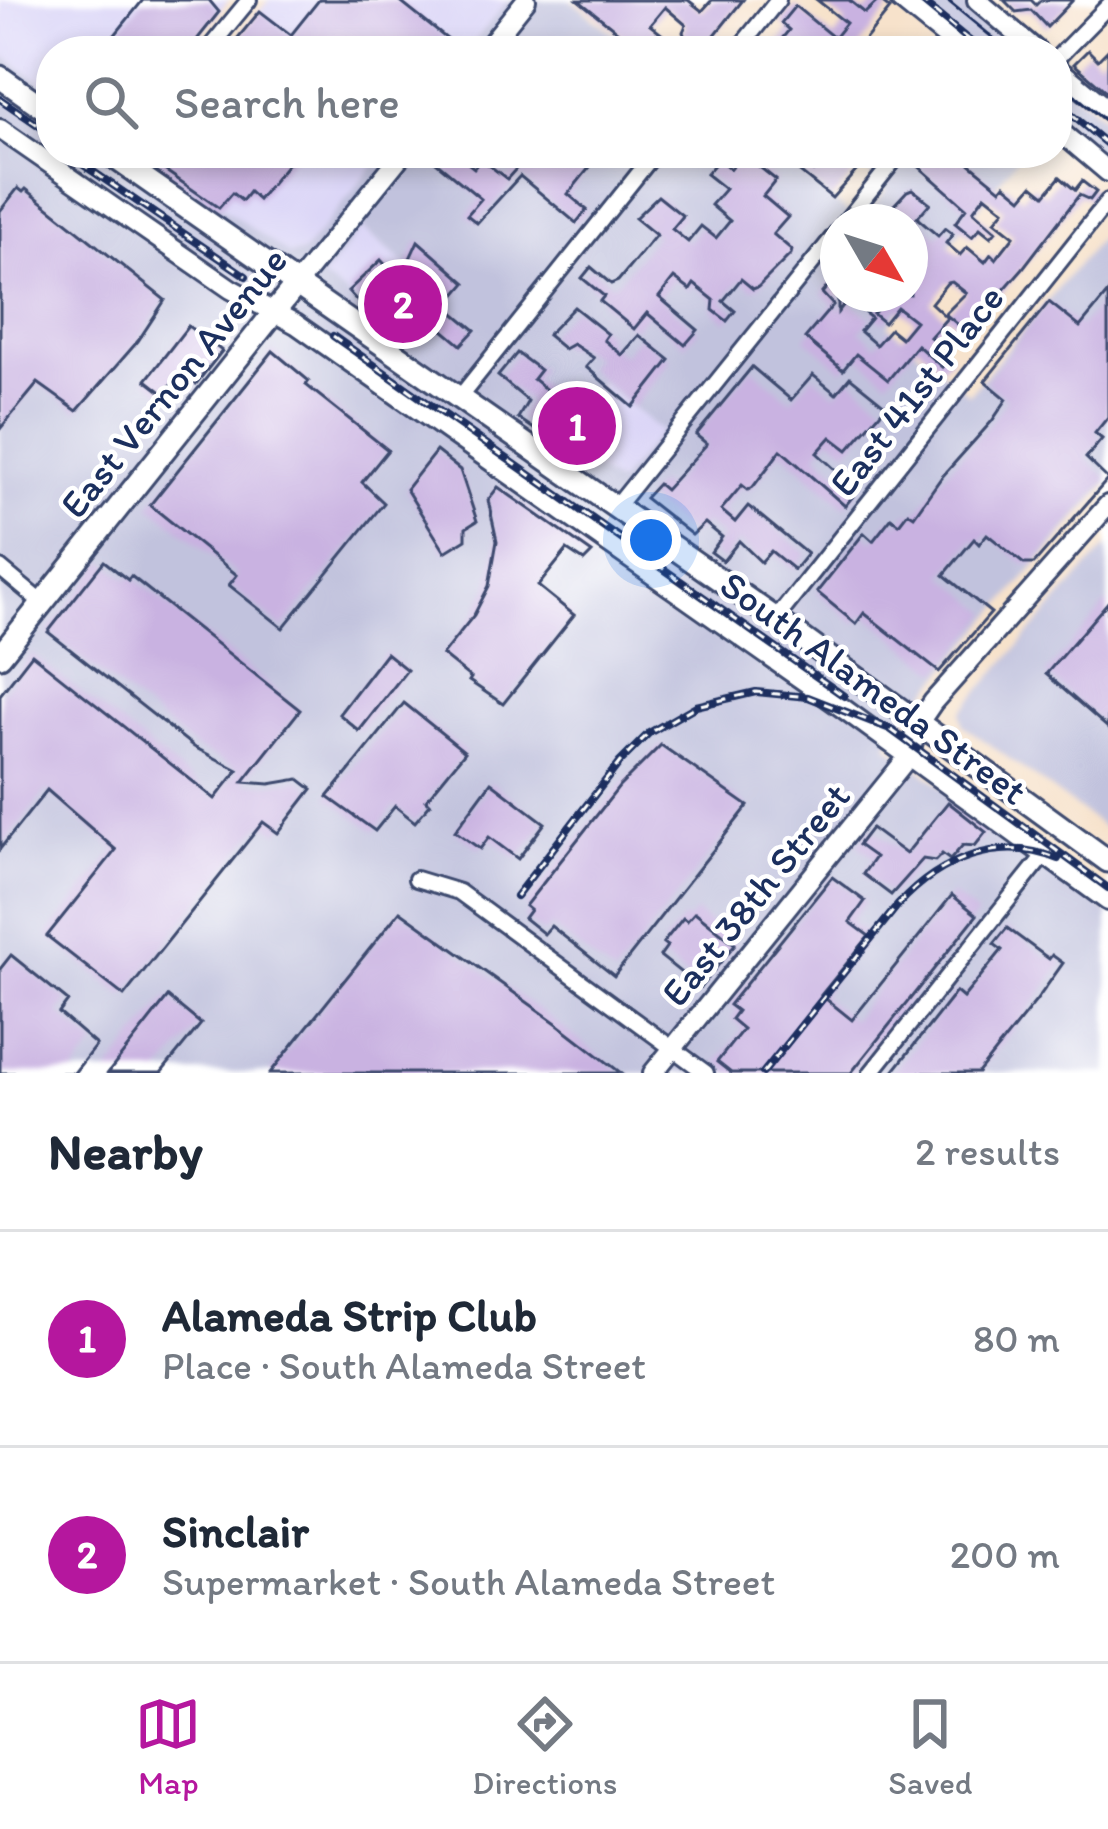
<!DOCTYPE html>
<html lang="en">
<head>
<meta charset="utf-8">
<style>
	:root { --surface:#fff; --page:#f2f2f3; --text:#1f2937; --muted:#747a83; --line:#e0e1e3; --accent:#b5179e }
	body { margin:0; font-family:Itim,sans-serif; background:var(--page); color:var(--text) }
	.compass { position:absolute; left:820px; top:204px; width:108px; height:108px; border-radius:50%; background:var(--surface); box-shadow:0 6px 18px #0003; rotate:129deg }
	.you { position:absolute; left:651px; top:540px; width:42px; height:42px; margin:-30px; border:9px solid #fff; border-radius:50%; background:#1a73e8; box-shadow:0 0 0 18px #1a73e833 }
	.badge { display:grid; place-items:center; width:78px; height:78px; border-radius:50%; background:var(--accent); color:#fff; font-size:39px; font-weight:700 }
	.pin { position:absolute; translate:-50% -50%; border:6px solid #fff; box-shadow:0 3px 12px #0006 }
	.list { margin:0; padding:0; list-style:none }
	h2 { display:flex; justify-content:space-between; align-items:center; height:156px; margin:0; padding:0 48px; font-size:51px }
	h2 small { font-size:39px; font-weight:400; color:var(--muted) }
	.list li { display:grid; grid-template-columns:78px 1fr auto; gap:36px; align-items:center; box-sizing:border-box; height:216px; padding:0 48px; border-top:3px solid var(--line) }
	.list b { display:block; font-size:45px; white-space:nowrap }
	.list p { margin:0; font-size:39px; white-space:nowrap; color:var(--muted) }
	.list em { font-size:39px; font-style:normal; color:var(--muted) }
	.icon { flex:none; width:66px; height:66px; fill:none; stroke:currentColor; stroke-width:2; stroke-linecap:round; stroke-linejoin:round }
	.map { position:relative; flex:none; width:1108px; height:1073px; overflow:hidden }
	.search { position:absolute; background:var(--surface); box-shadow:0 6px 18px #0003; left:36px; right:36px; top:36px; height:132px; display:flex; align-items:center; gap:30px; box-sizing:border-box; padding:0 42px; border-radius:48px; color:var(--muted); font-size:45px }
	.sheet { height:588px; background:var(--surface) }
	nav { display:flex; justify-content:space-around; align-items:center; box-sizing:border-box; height:168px; border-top:3px solid var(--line); background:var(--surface); font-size:33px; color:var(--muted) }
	nav a { display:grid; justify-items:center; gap:6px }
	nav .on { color:var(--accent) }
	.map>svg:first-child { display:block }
	.built { fill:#dbd6f7 }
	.industrial { fill:#c1c2dd; fill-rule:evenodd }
	.building { fill:#c9b2e1 }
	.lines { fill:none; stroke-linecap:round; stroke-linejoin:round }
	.street-casing { stroke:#3c4a6e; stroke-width:20 }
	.secondary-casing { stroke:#3c4a6e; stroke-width:24 }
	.primary-casing { stroke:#3c4a6e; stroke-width:27 }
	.street { stroke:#fff; stroke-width:14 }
	.secondary { stroke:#fff; stroke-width:18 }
	.primary { stroke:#fff; stroke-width:21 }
	.tram { stroke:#1b2f5e; stroke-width:3 }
	.rail-casing { stroke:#1b2f5e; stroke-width:8 }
	.rail { stroke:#fff; stroke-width:3; stroke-dasharray:9; stroke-linecap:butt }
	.labels { text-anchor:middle; stroke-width:9; stroke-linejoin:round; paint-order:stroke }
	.street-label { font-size:39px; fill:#1b2f5e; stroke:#fff }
</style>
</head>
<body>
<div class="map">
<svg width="1108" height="1073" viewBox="0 0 1108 1073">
	<rect width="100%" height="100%" fill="#fff"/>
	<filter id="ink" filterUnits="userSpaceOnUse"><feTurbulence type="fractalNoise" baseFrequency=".00833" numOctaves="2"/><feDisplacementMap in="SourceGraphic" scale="24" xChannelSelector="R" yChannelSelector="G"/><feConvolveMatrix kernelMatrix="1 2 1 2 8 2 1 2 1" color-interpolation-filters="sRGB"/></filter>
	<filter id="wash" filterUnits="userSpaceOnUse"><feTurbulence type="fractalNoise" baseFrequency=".004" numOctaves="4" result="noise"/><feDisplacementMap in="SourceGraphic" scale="48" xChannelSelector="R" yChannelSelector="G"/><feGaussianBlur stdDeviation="2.7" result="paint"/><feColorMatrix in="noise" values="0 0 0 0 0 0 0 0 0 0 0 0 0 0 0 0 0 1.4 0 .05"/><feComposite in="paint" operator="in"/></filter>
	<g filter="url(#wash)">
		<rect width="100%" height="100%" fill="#f7e2cb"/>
		<!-- built -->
		<g class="built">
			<path d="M 0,0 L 229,0 L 187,51 L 51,51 L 51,89 L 0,54 Z"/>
			<path d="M 269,0 L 508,0 L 467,51 L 227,51 Z"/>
			<path d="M 145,153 L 384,153 L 303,253 L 288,255 Z"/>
			<path d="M 362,228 L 430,284 L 393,329 L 321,278 Z"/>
			<path d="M 601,382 L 661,431 L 617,485 L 553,442 Z"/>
		</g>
		<!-- industrial -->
		<g class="industrial">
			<path d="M 508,0 L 571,0 L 623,41 L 618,47 L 622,51 L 467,51 Z"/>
			<path d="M 910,0 L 963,0 L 1024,51 L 972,51 Z"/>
			<path d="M 0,54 L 51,89 L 51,153 L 145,153 L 289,255 L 303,253 L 384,153 L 713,153 L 752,184 L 776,154 L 860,222 L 887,189 L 843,153 L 1021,153 L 888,325 L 969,394 L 1108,228 L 1108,483 L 922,698 L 887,744 L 1108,912 L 1108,1073 L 0,1073 ZM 838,222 L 910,222 L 910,294 L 838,294 ZM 362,228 L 429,284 L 394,328 L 322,278 ZM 600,382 L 661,431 L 617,485 L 553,442 Z"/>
			<path d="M 1057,78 L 1108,120 L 1108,163 L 1057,121 Z"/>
			<path d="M 1108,545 L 1108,831 L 963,725 L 961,712 Z"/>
		</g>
		<g id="blocks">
			<!-- building -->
			<g class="building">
				<path d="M 143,0 L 209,0 L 219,12 L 188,51 L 102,51 Z"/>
				<path d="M 319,0 L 398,0 L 452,43 L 446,51 L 227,51 L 260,11 L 291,35 Z"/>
				<path d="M 578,0 L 688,0 L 702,11 L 712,0 L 743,0 L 702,51 L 690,51 L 683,32 L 686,25 L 665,7 L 650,25 L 683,51 L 642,51 Z"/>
				<path d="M 817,0 L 849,0 L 865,13 L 879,0 L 890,9 L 856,51 L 772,51 L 789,30 L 781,23 L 795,6 L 834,38 L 846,23 Z"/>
				<path d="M 1004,0 L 1031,0 L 1036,5 L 1041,0 L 1073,0 L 1047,27 L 1031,10 L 1016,12 Z"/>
				<path d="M 1088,50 L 1098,60 L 1108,50 L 1108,93 L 1074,64 Z"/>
				<path d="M 140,153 L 296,153 L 258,200 L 249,192 L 242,201 L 232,193 L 219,208 Z"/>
				<path d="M 425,153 L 455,153 L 474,168 L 481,159 L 507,179 L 523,161 L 513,153 L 583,153 L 594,162 L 568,194 L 587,210 L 576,223 L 520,176 L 477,223 L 467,215 L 481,199 Z"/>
				<path d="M 743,153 L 766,153 L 757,165 L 776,180 L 763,196 L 788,217 L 773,234 L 792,250 L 791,254 L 758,287 L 753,289 L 741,279 L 723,301 L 735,311 L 727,321 L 713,310 L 714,300 L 694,284 L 690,290 L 674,278 L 659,297 L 698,330 L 685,345 L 647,313 L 634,329 L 600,301 L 604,296 L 582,278 L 591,267 L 611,284 L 618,281 L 656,235 L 635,218 L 658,196 L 683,216 L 672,229 L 688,242 L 701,226 L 716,238 L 730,221 L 711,205 L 725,189 L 706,174 L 719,159 L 730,169 Z"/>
				<path d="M 776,153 L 799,153 L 796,157 L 813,171 L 826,155 L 840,153 L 859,168 L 832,198 Z"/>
				<path d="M 922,153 L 957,153 L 1001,189 L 1005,184 L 1022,198 L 1033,185 L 1045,195 L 1060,177 L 1075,190 L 1082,181 L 1096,192 L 1090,200 L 1079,195 L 1023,268 L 967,332 L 945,314 L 966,293 L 952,282 L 947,283 L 931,303 L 947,318 L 930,337 L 952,355 L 942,367 L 917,345 L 888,380 L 856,354 L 843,370 L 805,338 L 833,305 L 822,293 L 838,274 L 838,312 L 848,299 L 871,318 L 860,331 L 876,345 L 890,329 L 901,338 L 915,321 L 897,307 L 884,323 L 873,314 L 890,294 L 910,294 L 910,222 L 878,222 L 907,191 L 912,189 L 930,203 L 917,218 L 938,236 L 945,228 L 953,234 L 946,243 L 960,255 L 967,247 L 985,262 L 991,254 L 996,259 L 1014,236 L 995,221 L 1004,210 L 985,195 L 973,211 L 996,231 L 991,237 L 980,228 L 972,237 L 955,223 L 966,208 L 914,162 Z"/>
				<path d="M 18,188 L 23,192 L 26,189 L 165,300 L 138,341 L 77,411 L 38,383 L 0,429 L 0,211 Z"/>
				<path d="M 418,241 L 466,283 L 446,306 L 475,330 L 461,345 L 412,304 L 430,284 L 407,265 Z"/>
				<path d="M 381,260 L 392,272 L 358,302 L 348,291 Z"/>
				<path d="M 1108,293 L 1108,417 L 1095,433 L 1102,439 L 1086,458 L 1108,479 L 1034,564 L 1024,564 L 987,534 L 979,544 L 974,539 L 944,575 L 991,613 L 939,672 L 864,613 L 856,624 L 817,592 L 864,533 L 873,541 L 891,518 L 899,524 L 908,512 L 914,516 L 941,478 L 992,421 L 1007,399 L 985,381 L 1049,302 L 1080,327 Z"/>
				<path d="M 574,307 L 608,334 L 604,340 L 622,355 L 639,335 L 670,360 L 633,407 L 586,367 L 594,358 L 573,344 L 564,349 L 547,335 Z"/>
				<path d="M 188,326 L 222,351 L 196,384 L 181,373 L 164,394 L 146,380 Z"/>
				<path d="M 273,351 L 309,381 L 306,385 L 388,450 L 362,482 L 384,503 L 283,628 L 229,585 L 237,575 L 150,505 Z"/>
				<path d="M 517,353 L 540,370 L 533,379 L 560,401 L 546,417 L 562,430 L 587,398 L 597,405 L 584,422 L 599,434 L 578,459 L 518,418 L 528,401 L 498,376 Z"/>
				<path d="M 752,367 L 791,400 L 813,375 L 836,394 L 850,377 L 886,406 L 848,450 L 831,437 L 817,453 L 858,490 L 845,506 L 781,450 L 753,487 L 748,490 L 742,485 L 721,510 L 735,522 L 748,506 L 757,513 L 807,554 L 794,570 L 771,551 L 761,562 L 739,541 L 723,561 L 711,552 L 722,537 L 705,523 L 692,535 L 645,498 L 658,484 L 665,490 L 707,444 L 696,435 Z"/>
				<path d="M 436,451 L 460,470 L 477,521 L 466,528 L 466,539 L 445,552 L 406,489 Z"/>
				<path d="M 498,487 L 592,553 L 584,561 L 567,550 L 538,586 L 574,615 L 503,704 L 469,681 L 471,678 L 442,655 L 474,615 L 489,586 L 497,541 L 488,500 Z"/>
				<path d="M 104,561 L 128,580 L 131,576 L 300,710 L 243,782 L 270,784 L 299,779 L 312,789 L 278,833 L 263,822 L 124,996 L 47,936 L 116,850 L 47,790 L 0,849 L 0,695 L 32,654 L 215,799 L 238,770 L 194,747 L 48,632 Z"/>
				<path d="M 1108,602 L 1108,728 L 1046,674 Z"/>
				<path d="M 386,653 L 407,670 L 359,731 L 339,714 Z"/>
				<path d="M 404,703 L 465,752 L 426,800 L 430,804 L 415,822 L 395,806 L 375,831 L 328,797 Z"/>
				<path d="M 661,745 L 748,806 L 614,976 L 551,926 L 544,934 L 524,918 L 530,910 L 525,906 L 619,787 Z"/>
				<path d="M 491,782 L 545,823 L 518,859 L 489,837 L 480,849 L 455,831 Z"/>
				<path d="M 948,802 L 986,832 L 975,846 L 963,845 L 950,860 L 942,854 L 935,861 L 923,859 L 891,895 L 863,874 L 875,857 L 858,845 L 871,828 L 906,854 Z"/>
				<path d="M 832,877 L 865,901 L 850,922 L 869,936 L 821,995 L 852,1020 L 952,895 L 977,915 L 851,1073 L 731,1073 L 717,1062 L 743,1029 L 731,1019 L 737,1011 L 729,1005 Z"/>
				<path d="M 400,911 L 559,1025 L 621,1073 L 270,1073 Z"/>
				<path d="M 695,912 L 735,944 L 700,988 L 660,956 L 667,946 L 663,943 L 683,918 L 687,921 Z"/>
				<path d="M 1007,928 L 1049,959 L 1052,955 L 1063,963 L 1036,1001 L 978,1073 L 892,1073 L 956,992 L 963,998 L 1002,950 L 994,944 Z"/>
				<path d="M 11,955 L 68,1001 L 59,1013 L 96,1045 L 74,1073 L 0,1073 L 0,969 Z"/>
				<path d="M 168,997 L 201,1024 L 161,1073 L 108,1073 Z"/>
			</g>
		</g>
	</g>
	<g filter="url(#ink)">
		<use href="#blocks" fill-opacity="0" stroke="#3c4a6e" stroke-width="3"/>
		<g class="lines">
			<defs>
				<g id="street">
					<path d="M 207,51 L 249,0"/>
					<path d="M 737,51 L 778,0"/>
					<path d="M 1057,58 L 1108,6"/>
					<path d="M 845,222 L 900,153"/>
					<path d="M 459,398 L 655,153"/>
					<path d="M 616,507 L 838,231"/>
					<path d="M 0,568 L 42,603"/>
					<path d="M 776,619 L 1108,201"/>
					<path d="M 416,879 L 459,892 L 706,1073"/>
					<path d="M 871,1073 L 1045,854"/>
				</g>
				<g id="secondary">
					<path d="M 900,0 L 963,51"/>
					<path d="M 977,0 L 1037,51"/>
					<path d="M 485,51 L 526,0"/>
					<path d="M 1057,68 L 1108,110"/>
					<path d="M 0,129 L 231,289 L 296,324 L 844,709 L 1108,901"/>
					<path d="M 1057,129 L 1108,172"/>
					<path d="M 296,285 L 403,153"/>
					<path d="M 653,1073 L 909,756 L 918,724 L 933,702 L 1108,505"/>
				</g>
				<g id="primary">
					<path d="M 0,77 L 51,113"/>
					<path d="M 108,153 L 776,619 L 1108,861"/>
					<path d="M 0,656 L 296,285"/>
				</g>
			</defs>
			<!-- street casing -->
			<use href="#street" class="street-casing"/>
			<!-- secondary casing -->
			<use href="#secondary" class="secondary-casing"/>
			<!-- primary casing -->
			<use href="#primary" class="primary-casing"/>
			<!-- street -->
			<use href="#street" class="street"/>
			<!-- secondary -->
			<use href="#secondary" class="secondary"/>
			<!-- primary -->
			<use href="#primary" class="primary"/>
			<!-- tram -->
			<g class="tram">
				<path d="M 947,0 L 1009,51"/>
				<path d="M 1057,80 L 1108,123"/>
			</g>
			<defs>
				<g id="rail">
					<path d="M 920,0 L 982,51"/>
					<path d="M 0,99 L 51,134"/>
					<path d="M 1057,103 L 1108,145"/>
					<path d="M 66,153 L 246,276"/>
					<path d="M 333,336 L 844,696"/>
					<path d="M 516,896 L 620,762 L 649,733 L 696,706 L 756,692 L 808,697 L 890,729 L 1108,888"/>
					<path d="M 763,1073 L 898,905 C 940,859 999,835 1058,859"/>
				</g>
			</defs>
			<!-- rail casing -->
			<use href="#rail" class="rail-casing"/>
			<!-- rail -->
			<use href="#rail" class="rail"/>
		</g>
	</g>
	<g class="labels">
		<!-- street labels -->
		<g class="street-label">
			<text transform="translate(173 382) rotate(-51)" y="14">East Vernon Avenue</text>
			<text transform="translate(916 390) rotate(-52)" y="14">East 41st Place</text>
			<text transform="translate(874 687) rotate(36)" y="14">South Alameda Street</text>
			<text transform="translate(755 894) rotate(-51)" y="14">East 38th Street</text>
		</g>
	</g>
</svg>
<svg class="compass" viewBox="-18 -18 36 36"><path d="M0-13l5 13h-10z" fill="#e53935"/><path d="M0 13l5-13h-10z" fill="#747a83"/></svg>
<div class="you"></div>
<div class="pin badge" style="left:577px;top:426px">1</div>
<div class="pin badge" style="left:403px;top:304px">2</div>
<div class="search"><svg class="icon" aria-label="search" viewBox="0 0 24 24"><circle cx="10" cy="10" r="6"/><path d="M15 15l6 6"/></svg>Search here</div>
</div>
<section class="sheet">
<h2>Nearby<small>2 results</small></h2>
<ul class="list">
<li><span class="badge">1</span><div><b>Alameda Strip Club</b><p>Place · South Alameda Street</p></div><em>80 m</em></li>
<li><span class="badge">2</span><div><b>Sinclair</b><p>Supermarket · South Alameda Street</p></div><em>200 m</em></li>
</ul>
</section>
<nav>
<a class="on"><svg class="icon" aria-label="map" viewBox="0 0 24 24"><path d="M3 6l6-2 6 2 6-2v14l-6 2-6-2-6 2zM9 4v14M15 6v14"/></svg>Map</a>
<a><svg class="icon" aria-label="directions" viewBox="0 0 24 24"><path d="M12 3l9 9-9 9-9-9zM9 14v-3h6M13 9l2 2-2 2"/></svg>Directions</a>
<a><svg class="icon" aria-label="saved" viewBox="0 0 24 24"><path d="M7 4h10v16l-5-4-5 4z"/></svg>Saved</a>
</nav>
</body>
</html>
